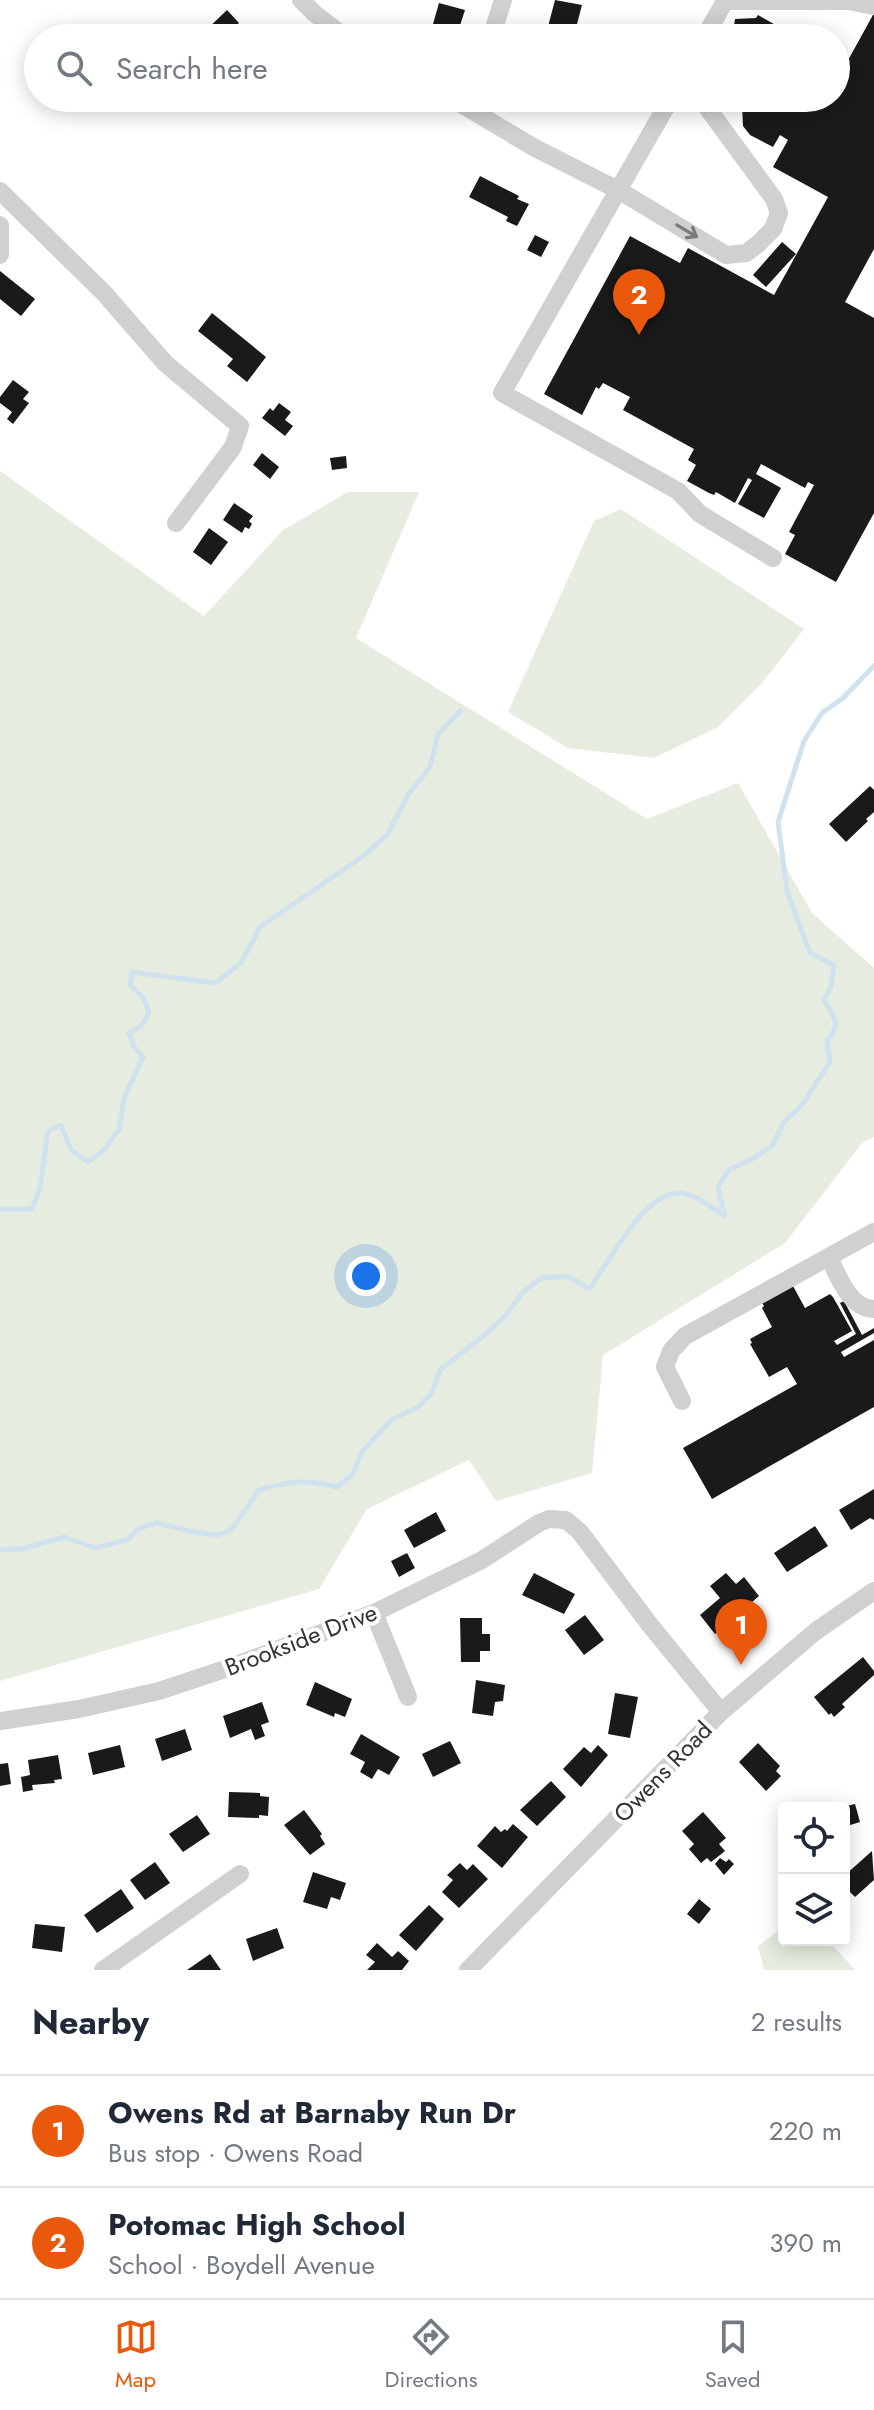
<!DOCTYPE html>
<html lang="en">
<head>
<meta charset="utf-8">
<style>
	:root { --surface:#fff; --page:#f2f2f3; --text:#1f2937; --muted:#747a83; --line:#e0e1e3; --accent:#ea580c }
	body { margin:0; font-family:Jost,sans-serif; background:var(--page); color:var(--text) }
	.controls { position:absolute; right:24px; bottom:24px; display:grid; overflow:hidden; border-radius:8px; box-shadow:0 4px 20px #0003 }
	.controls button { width:72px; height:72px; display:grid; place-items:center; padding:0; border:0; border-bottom:2px solid var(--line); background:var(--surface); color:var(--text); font:40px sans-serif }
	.you { position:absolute; left:366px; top:1276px; width:28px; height:28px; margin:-20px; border:6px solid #fff; border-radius:50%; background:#1a73e8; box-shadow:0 0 0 12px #1a73e833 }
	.badge { display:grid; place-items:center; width:52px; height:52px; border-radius:50%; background:var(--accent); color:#fff; font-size:26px; font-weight:700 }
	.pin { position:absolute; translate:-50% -66px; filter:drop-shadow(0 2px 4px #0008) }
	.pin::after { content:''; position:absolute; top:42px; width:28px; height:24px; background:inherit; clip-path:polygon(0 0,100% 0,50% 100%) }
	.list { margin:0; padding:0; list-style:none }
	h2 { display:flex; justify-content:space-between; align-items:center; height:104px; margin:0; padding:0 32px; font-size:34px }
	h2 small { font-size:26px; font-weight:400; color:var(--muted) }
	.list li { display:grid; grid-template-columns:52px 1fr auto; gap:24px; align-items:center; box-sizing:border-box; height:112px; padding:0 32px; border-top:2px solid var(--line) }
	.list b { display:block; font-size:30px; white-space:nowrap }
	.list p { margin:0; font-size:26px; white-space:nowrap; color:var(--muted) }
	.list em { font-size:26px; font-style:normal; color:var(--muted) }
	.icon { flex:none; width:44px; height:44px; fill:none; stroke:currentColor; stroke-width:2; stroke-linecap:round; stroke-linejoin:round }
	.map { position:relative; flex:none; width:874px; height:1970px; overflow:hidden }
	.search { position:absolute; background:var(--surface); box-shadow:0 4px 20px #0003; left:24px; right:24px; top:24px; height:88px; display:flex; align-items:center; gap:20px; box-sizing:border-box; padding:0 28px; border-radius:44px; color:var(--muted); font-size:30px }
	.sheet { height:328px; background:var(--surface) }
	nav { display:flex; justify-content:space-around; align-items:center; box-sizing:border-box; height:112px; border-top:2px solid var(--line); background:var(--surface); font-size:22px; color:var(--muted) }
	nav a { display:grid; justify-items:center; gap:4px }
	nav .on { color:var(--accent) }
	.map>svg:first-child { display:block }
	.green { fill:#e6ecdf }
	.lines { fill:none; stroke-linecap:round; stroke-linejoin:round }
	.stream { stroke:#cfe2ee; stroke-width:5 }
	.building { fill:#1a1a1a }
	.minor { stroke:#d0d0d0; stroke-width:18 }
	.oneway { stroke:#7a7a7a }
	.labels { text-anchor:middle; stroke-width:8; stroke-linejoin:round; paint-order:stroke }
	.street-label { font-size:24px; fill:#333; stroke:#fff }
</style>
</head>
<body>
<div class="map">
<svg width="874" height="1970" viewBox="0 0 874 1970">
	<rect width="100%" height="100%" fill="#fff"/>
	<!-- green -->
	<g class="green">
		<path d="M 0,471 L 204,616 L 283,530 L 348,492 L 419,492 L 356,638 L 647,819 L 738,783 L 812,913 L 874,968 L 874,1137 L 862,1143 L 785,1243 L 603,1355 L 592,1473 L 496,1501 L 469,1460 L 367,1509 L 319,1589 L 0,1681 Z"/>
		<path d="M 621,509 L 804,629 L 762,683 L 718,727 L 654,758 L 568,748 L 508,712 L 594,521 Z"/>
		<path d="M 784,1926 L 784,1940 L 828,1940 L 855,1970 L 764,1970 L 758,1946 Z"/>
	</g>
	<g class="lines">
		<!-- stream -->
		<g class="stream">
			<path d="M 0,1209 L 32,1209 L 40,1188 L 48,1131 L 61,1125 L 71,1150 L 88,1162 L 104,1150 L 119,1129 L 124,1098 L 143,1057 L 134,1047 L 129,1033 L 141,1026 L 149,1013 L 144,998 L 130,985 L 132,972 L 215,983 L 241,963 L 260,927 L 362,857 L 387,835 L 408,795 L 430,767 L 438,734 L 460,711"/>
			<path d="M 0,1550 L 22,1549 L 64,1537 L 95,1548 L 127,1540 L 139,1528 L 157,1523 L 194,1532 L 219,1535 L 232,1529 L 259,1490 C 290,1481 306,1479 337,1487 L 352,1475 L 362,1452 L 391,1420 L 418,1407 L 431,1394 L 441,1369 L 486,1334 L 507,1314 L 524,1291 L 542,1278 L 568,1276 L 589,1289 C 609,1263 644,1190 681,1193 C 697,1195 712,1208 725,1216 L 718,1187 L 729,1170 L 752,1159 L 772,1146 L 784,1122 L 802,1105 L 830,1062 L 827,1041 C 843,1022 833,1018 824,999 L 831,987 L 834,965 L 810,953 L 787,891 L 778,822 L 804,741 L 822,713 L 843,698 L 874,666"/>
		</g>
	</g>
	<!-- building -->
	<g class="building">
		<path d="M 555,0 L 582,5 L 577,24 L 584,25 L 580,38 L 545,38 Z"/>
		<path d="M 439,3 L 465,10 L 456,38 L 429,38 Z"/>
		<path d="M 227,10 L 239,23 L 231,31 L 238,38 L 206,38 L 202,34 Z"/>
		<path d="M 874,13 L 874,249 L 845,302 L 874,318 L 874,513 L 836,582 L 785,554 L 795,535 L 789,532 L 814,485 L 808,482 L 805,488 L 761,464 L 756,474 L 781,488 L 764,518 L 738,504 L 752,480 L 748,478 L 735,503 L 716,492 L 714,495 L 709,493 L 687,481 L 696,465 L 688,460 L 694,449 L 623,410 L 630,397 L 603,383 L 599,389 L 596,387 L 582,415 L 544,394 L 630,236 L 680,263 L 688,248 L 774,295 L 828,197 L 773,167 L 788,140 L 780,135 L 773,147 L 750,135 L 743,126 L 742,106 L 747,98 L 814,98 L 818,100 L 836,98 L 836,72 L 841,62 L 846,64 Z"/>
		<path d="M 758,15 L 779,27 L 778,30 L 785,38 L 732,38 L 735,19 L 756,18 Z"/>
		<path d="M 480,176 L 519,196 L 517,199 L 529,204 L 517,226 L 506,221 L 508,217 L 469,197 Z"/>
		<path d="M 535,235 L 549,242 L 541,257 L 527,250 Z"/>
		<path d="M 782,242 L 796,254 L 766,287 L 753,275 Z"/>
		<path d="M 0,271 L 35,299 L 21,316 L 0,299 Z"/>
		<path d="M 212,313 L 266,357 L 247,382 L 227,366 L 233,359 L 198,331 Z"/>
		<path d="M 13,380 L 29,392 L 23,399 L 29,403 L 13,424 L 7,419 L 12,412 L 0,403 L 0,397 Z"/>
		<path d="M 279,403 L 291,412 L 285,420 L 293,426 L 285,436 L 262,418 L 270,408 L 273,411 Z"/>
		<path d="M 262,453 L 279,467 L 270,479 L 253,465 Z"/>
		<path d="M 346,456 L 347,468 L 332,470 L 330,458 Z"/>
		<path d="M 234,503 L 253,516 L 249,521 L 252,524 L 249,529 L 245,527 L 242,533 L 223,520 Z"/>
		<path d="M 209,528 L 228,542 L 211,565 L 193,552 Z"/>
		<path d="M 870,786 L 874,790 L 874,812 L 866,819 L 868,821 L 846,842 L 829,824 Z"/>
		<path d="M 793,1286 L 805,1308 L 830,1294 L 833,1297 L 852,1331 L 834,1341 L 837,1345 L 856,1334 L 840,1303 L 844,1301 L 862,1335 L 874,1328 L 874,1333 L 841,1352 L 844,1357 L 874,1340 L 874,1407 L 712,1499 L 683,1448 L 797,1384 L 787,1367 L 769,1377 L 750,1344 L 752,1343 L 750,1339 L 772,1327 L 762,1308 L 764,1306 L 762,1303 Z"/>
		<path d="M 874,1489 L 874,1520 L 870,1518 L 851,1530 L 839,1510 Z"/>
		<path d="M 436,1512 L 446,1531 L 414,1548 L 404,1530 Z"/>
		<path d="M 815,1526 L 828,1546 L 787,1572 L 774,1553 Z"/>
		<path d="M 407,1553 L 415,1568 L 399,1577 L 391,1561 Z"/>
		<path d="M 534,1573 L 575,1594 L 564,1614 L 522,1595 Z"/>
		<path d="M 726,1573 L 736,1584 L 744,1577 L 759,1596 L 715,1634 L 700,1615 L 720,1598 L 710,1586 Z"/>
		<path d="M 585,1615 L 604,1640 L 584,1655 L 565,1630 Z"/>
		<path d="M 460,1618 L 482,1618 L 482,1634 L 490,1634 L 490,1651 L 480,1651 L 480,1662 L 461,1662 Z"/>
		<path d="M 863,1657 L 874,1671 L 874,1675 L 842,1704 L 845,1707 L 834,1717 L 831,1713 L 829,1715 L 814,1697 Z"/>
		<path d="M 476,1680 L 505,1685 L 503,1701 L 495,1702 L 493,1716 L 472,1713 Z"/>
		<path d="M 315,1682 L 352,1699 L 345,1717 L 335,1713 L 334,1717 L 306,1705 Z"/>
		<path d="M 615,1693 L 638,1697 L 630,1738 L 608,1734 Z"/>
		<path d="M 262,1702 L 269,1722 L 261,1725 L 265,1736 L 255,1740 L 251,1729 L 230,1738 L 223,1716 Z"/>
		<path d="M 185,1729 L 192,1750 L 162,1761 L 155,1739 Z"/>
		<path d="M 361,1734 L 400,1757 L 389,1775 L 378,1769 L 372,1779 L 360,1772 L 365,1762 L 350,1754 Z"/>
		<path d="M 450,1741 L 461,1763 L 433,1777 L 422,1754 Z"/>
		<path d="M 758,1743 L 780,1766 L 776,1771 L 781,1776 L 766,1791 L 739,1762 Z"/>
		<path d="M 120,1745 L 125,1767 L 93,1775 L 88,1753 Z"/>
		<path d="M 598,1745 L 608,1755 L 581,1787 L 563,1769 L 584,1747 L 591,1753 Z"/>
		<path d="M 58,1755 L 62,1779 L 54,1780 L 55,1783 L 32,1785 L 33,1790 L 23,1792 L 21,1777 L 30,1775 L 28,1760 Z"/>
		<path d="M 8,1763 L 11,1784 L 0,1786 L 0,1764 Z"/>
		<path d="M 551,1781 L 566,1797 L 537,1826 L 520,1810 Z"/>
		<path d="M 229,1792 L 260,1793 L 260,1796 L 269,1797 L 268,1816 L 259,1815 L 259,1818 L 228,1817 Z"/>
		<path d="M 846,1803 L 847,1806 L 855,1804 L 860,1822 L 844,1827 L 843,1805 Z"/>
		<path d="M 304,1810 L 322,1834 L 320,1836 L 325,1844 L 310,1855 L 284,1825 Z"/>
		<path d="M 703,1812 L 726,1838 L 719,1844 L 725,1851 L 715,1859 L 711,1862 L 707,1858 L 701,1863 L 689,1849 L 694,1844 L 682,1831 Z"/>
		<path d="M 197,1815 L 210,1834 L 183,1852 L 169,1834 Z"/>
		<path d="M 513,1824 L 528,1837 L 502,1868 L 477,1846 L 495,1826 L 501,1832 L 505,1829 L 507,1831 Z"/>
		<path d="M 872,1851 L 874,1880 L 855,1897 L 844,1886 L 844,1876 Z"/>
		<path d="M 720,1858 L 726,1862 L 729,1859 L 734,1864 L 724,1875 L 715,1864 Z"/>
		<path d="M 155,1862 L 170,1883 L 145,1900 L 130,1880 Z"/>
		<path d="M 460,1863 L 467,1870 L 473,1864 L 488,1879 L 459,1908 L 442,1892 L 453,1880 L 447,1875 Z"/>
		<path d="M 313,1872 L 346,1883 L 340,1900 L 331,1897 L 327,1909 L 303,1902 Z"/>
		<path d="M 121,1889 L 134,1908 L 97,1933 L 84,1915 Z"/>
		<path d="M 699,1899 L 711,1909 L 699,1924 L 687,1914 Z"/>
		<path d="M 429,1905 L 444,1919 L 416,1951 L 399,1935 Z"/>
		<path d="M 35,1924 L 65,1927 L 62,1952 L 32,1948 Z"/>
		<path d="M 277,1928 L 284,1948 L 253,1961 L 246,1939 Z"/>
		<path d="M 377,1943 L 392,1957 L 398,1951 L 409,1961 L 402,1970 L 367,1970 L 375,1962 L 366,1955 Z"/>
		<path d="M 210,1954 L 221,1970 L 187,1970 Z"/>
	</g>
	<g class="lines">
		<!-- minor -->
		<g class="minor">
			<path d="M 301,0 L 314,13 L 346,38"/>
			<path d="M 491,38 L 503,0"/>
			<path d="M 704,38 L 725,1 L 848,1 L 874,6"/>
			<path d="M 451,98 L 535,148 L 620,191 L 726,255 L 746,253 L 758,244 L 773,229 L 779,213 L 774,199 L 700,98"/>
			<path d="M 671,98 L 502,393 L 678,491 L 700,514 L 773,558"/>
			<path d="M 0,191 L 104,293 L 165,363 L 240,426 L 233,447 L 176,523"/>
			<path d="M 0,225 L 0,255"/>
			<path d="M 829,1258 C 839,1277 849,1308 874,1309"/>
			<path d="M 682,1401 L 665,1367 L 671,1351 L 685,1336 L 874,1232"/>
			<path d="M 374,1613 L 408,1697"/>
			<path d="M 0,1721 L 79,1709 L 159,1691 L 231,1667 L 374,1613 L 482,1560 L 539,1523 L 549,1519 L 566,1520 L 580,1532 L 650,1625 L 721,1712"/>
			<path d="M 103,1970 L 240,1874"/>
			<path d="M 468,1970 L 721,1712 L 816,1631 L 874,1591"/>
		</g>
	</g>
	<!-- one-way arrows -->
	<defs><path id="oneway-shaft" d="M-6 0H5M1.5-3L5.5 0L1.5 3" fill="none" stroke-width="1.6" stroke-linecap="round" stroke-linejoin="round" transform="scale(2)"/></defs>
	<use class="oneway" href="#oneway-shaft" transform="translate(687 231) rotate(31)"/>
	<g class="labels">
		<!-- street labels -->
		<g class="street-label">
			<text transform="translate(301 1640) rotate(-21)" y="8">Brookside Drive</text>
			<text transform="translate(663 1772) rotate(-46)" y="8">Owens Road</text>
		</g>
	</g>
</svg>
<div class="controls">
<button><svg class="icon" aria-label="locate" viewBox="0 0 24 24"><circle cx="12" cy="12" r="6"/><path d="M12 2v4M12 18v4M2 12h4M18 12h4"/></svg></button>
<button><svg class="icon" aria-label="layers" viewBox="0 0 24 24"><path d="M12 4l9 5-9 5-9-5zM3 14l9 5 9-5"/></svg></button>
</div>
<div class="you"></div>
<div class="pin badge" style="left:741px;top:1665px">1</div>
<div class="pin badge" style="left:639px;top:335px">2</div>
<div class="search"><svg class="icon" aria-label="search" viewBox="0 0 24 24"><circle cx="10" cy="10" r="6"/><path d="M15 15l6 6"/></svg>Search here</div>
</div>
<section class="sheet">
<h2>Nearby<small>2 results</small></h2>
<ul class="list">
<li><span class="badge">1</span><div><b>Owens Rd at Barnaby Run Dr</b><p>Bus stop · Owens Road</p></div><em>220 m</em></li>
<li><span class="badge">2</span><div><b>Potomac High School</b><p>School · Boydell Avenue</p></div><em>390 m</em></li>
</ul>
</section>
<nav>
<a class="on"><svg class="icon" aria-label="map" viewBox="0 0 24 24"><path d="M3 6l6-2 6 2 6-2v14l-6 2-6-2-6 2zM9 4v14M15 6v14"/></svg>Map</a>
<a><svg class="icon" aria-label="directions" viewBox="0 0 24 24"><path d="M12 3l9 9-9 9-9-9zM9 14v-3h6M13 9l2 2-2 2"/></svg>Directions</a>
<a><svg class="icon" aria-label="saved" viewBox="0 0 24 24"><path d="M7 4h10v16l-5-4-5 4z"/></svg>Saved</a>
</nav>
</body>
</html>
